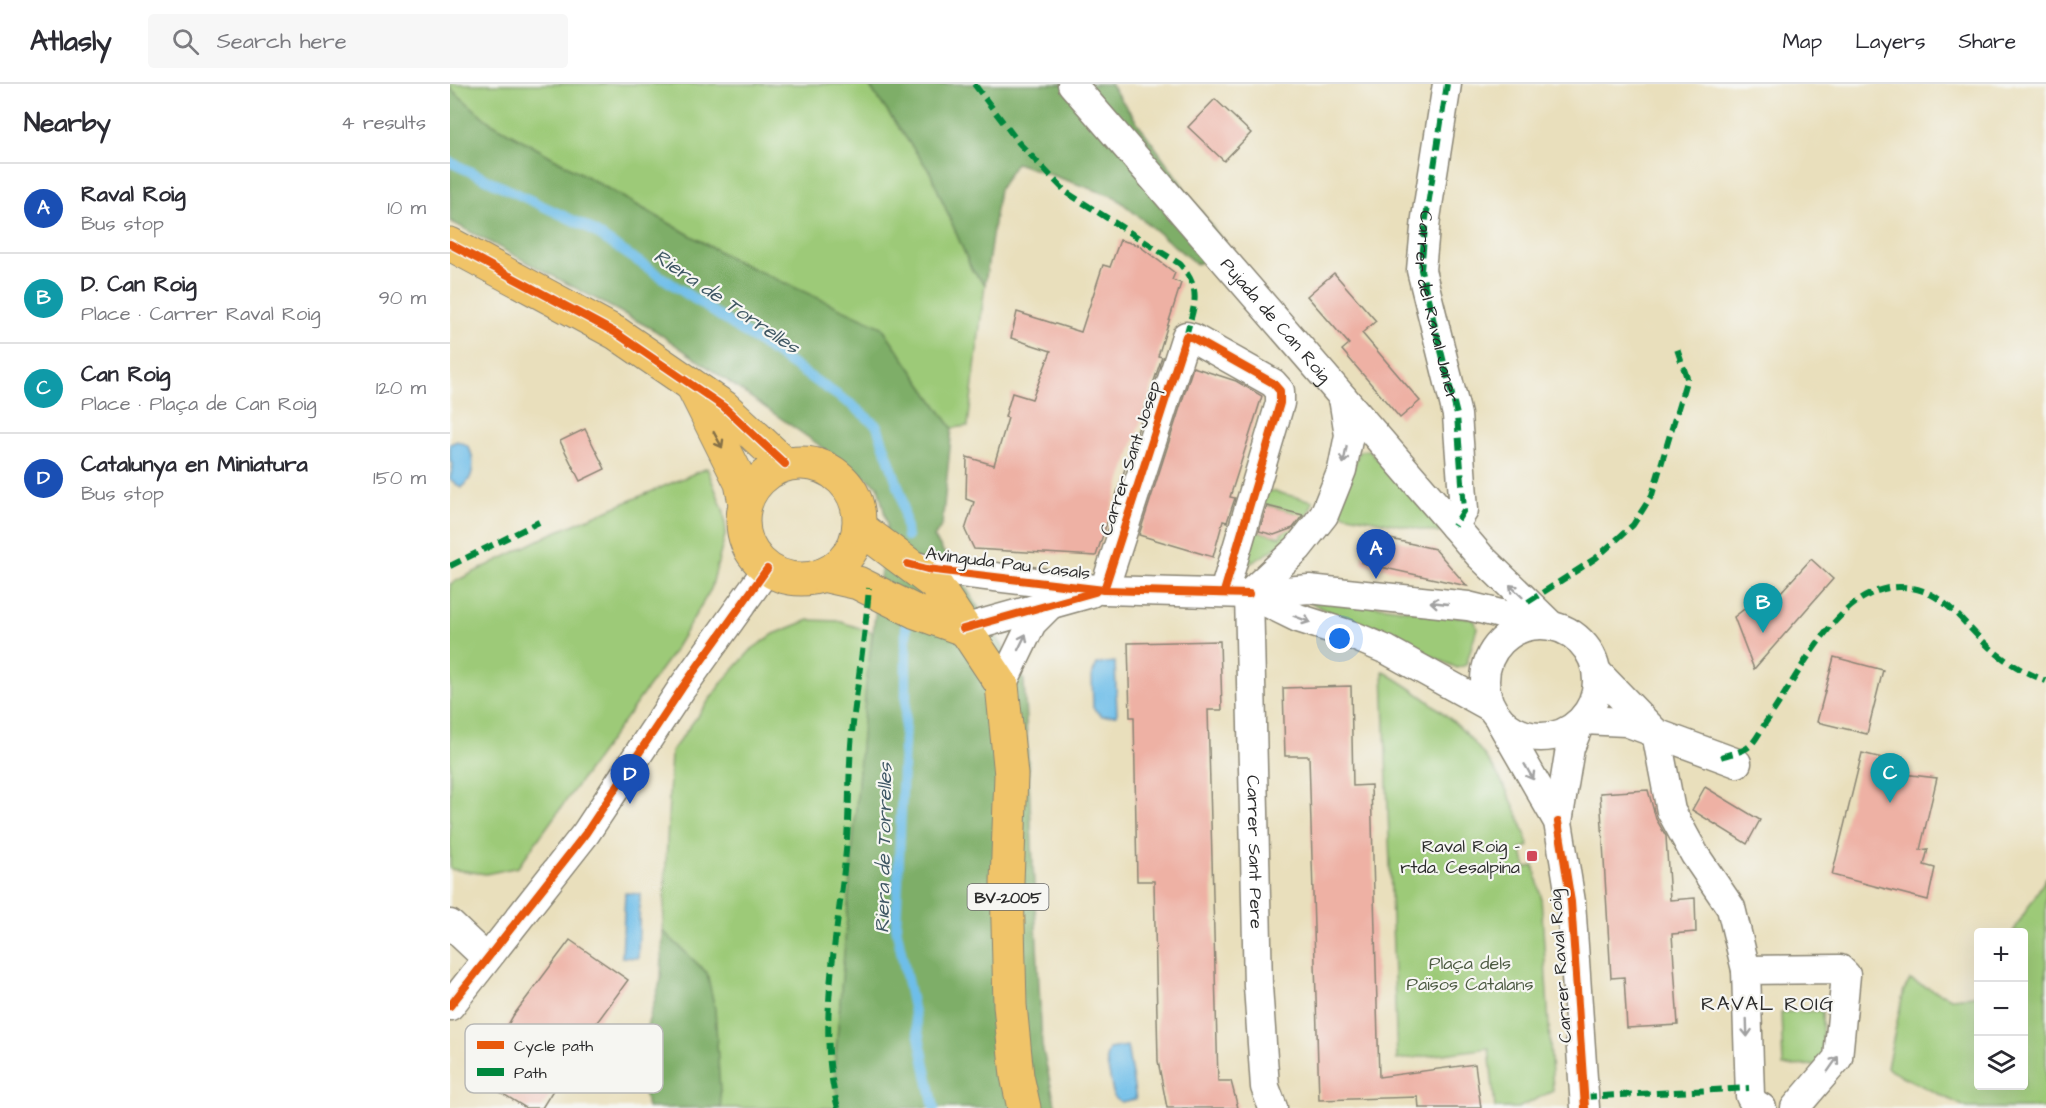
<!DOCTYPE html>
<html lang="en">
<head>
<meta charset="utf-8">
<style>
	:root { --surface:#fff; --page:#f7f7f7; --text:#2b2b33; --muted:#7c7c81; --line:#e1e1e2; --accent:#ea580c }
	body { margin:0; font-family:"Architects Daughter",sans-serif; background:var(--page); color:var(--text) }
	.controls { position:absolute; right:18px; bottom:18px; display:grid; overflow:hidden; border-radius:6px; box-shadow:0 6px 24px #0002 }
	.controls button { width:54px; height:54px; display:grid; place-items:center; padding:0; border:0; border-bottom:2px solid var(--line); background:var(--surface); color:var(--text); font:30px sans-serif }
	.you { position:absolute; left:890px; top:555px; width:21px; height:21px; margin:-15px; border:4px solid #fff; border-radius:50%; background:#1a73e8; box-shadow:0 0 0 9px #1a73e833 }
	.badge { display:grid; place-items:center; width:39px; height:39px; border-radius:50%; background:var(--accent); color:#fff; font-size:20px; font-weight:700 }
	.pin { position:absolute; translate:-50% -50px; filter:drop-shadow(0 2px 3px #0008) }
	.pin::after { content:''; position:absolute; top:32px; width:21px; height:18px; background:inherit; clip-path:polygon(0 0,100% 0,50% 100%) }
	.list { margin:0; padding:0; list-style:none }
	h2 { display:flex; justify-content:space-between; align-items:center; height:78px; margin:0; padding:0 24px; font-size:26px }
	h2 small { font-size:20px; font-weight:400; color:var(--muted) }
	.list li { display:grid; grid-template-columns:39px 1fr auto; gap:18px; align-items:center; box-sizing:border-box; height:90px; padding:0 24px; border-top:2px solid var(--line) }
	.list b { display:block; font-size:22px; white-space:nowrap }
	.list p { margin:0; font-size:20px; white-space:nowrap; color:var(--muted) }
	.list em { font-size:20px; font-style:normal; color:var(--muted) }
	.icon { flex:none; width:33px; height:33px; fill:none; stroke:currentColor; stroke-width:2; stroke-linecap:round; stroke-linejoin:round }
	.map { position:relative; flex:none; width:1596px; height:1024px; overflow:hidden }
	header { display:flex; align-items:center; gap:36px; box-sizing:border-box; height:84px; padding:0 30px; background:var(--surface); border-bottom:2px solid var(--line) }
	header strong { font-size:28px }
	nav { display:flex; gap:33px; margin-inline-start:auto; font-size:21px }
	.search { width:420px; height:54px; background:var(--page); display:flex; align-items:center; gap:15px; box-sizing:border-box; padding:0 21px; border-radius:6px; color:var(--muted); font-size:22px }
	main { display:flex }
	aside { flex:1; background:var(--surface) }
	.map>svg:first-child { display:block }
	.green { fill:#9dca78; stroke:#647a52; stroke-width:1.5 }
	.forest { fill:#7eae68; stroke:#546c4a; stroke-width:1.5 }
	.water { fill:#6ebee9; stroke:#4c748a; stroke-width:1.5 }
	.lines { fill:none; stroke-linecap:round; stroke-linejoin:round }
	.stream { stroke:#6ebee9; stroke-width:10 }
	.building { fill:#eeb1a4 }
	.minor-casing { stroke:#8a8574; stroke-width:31 }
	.primary-casing { stroke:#8a8574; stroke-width:35 }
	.minor { stroke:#fff; stroke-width:28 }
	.primary { stroke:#f0c469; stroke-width:33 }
	.quiet { stroke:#00873e; stroke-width:6; stroke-dasharray:12 6; stroke-linecap:butt }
	.cycleway-casing { stroke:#f6f6f2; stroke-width:11 }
	.cycleway { stroke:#e8590c; stroke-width:8 }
	.oneway { stroke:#847047 }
	.oneway2 { stroke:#a0a0a0 }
	.poi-dot { fill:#d1495b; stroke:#f6f6f2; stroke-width:2 }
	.labels { text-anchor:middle; stroke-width:4.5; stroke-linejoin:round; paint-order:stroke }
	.shield { fill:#f6f6f2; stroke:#686867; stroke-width:1.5 }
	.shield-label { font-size:16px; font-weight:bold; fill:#2b2b2b }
	.street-label { font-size:18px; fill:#2b2b2b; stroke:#f6f6f2 }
	.poi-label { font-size:18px; fill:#2b2b2b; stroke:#f6f6f2; text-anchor:end }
	.park-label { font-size:18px; fill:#4d5b42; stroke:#f6f6f2 }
	.water-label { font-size:20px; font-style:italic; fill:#3f5764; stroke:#f6f6f2 }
	.neighbourhood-label { font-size:20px; letter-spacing:1.5px; fill:#2b2b2b; stroke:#f6f6f2 }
	.key { fill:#f6f6f2; stroke:#b9b9b6; stroke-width:1.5 }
	.key-label { font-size:16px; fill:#2b2b2b }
</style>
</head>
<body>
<header>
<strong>Atlasly</strong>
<div class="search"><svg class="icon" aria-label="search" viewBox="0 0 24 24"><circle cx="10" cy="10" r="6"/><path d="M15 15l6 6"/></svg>Search here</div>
<nav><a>Map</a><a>Layers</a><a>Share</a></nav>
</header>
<main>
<aside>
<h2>Nearby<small>4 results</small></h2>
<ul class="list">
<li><span class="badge" style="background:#1a4fb4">A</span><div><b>Raval Roig</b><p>Bus stop</p></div><em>10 m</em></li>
<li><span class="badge" style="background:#0f9aa8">B</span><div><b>D. Can Roig</b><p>Place · Carrer Raval Roig</p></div><em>90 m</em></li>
<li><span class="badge" style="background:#0f9aa8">C</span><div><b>Can Roig</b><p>Place · Plaça de Can Roig</p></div><em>120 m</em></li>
<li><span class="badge" style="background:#1a4fb4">D</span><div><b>Catalunya en Miniatura</b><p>Bus stop</p></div><em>150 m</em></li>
</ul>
</aside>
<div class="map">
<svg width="1596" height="1024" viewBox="0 0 1596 1024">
	<rect width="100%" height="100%" fill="#f6f6f2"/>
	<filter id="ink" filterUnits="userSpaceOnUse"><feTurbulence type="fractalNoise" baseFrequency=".0167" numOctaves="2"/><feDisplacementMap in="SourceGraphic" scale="12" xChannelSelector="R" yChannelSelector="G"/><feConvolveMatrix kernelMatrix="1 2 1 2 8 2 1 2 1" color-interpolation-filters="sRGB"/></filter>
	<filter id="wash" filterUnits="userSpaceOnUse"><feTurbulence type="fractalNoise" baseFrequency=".008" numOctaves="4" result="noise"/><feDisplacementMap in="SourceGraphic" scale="24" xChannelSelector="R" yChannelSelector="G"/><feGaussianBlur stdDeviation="1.35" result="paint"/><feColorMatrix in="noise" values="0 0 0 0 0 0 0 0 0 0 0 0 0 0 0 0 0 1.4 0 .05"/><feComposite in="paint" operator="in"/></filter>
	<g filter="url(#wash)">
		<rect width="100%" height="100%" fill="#e9dfbc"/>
		<!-- green -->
		<g class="green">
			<path d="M 0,0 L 418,0 L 480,88 L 522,186 L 535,200 L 518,342 L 502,344 L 432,243 L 284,176 L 38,37 L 0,4 Z"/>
			<path d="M 919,366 L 991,445 L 989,449 L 888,429 L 909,367 Z"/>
			<path d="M 257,384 L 274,428 L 276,448 L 261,505 L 222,570 L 68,783 L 36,790 L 0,785 L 0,500 L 101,450 Z"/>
			<path d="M 817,406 L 863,417 C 855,447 821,469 795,482 L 804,446 L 830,453 L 832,448 L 841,444 L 845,429 L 812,420 Z"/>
			<path d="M 848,511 L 1024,535 L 1027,544 L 1016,581 L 1007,584 L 951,558 L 894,537 Z"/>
			<path d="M 359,536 L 388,537 L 422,548 L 385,979 L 388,1024 L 271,1024 L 257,889 L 213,847 L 221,668 L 274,596 L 302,565 L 324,550 Z"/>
			<path d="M 933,587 C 1009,632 1053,677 1079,762 L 1071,765 L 1076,784 L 1084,782 L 1091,812 L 1103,1007 L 1068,1024 L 1045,1024 L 1039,964 L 947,976 Z"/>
			<path d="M 1596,794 L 1596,1024 L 1517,1024 L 1441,987 L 1437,983 L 1454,906 L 1460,896 L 1501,914 L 1524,912 L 1528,905 L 1528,1002 L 1574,1002 L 1574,848 L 1563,848 Z"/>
			<path d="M 1372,927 L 1373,981 L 1333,982 L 1331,928 Z"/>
		</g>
		<!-- forest -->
		<g class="forest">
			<path d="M 418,0 L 660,0 L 781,169 L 746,180 L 665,113 L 566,79 L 549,105 L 535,200 L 522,186 L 480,88 Z"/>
			<path d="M 0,4 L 38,37 L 284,176 L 432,243 L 502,344 L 492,441 L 484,453 L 574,596 L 592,962 L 606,1024 L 388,1024 L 385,979 L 416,601 L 437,440 L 428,402 L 204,246 L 0,137 Z"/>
			<path d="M 213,847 L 257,889 L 265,925 L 271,1024 L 197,1024 L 188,973 L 211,895 Z"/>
		</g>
		<!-- water -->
		<g class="water">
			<path d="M 7,357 L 17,361 C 26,373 25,396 11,404 L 0,395 L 3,381 L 0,377 L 0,360 Z"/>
			<path d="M 665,578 L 667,631 L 652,632 L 643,624 L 642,591 L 647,580 Z"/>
			<path d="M 175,809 L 190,810 L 188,874 L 172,873 Z"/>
			<path d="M 677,962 L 686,1015 L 671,1018 L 664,1013 L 656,974 L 659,965 Z"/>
		</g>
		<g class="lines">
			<!-- stream -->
			<g class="stream">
				<path d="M 0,78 L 137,143 L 402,321 L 427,342 L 452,413 L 457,453"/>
				<path d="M 456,537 L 456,615 L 446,843 L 484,1024"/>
			</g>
		</g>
		<g id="blocks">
			<!-- building -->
			<g class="building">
				<path d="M 765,15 L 801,49 L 774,77 L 738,43 Z"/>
				<path d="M 670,156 L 688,161 L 725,189 L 722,196 L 731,199 L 708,272 L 712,273 L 646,472 L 524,465 L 515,446 L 524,418 L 516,415 L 517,373 L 544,381 L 558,334 L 555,333 L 562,309 L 582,315 L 601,267 L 561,254 L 567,228 L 631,248 L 653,181 L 660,183 Z"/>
				<path d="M 884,189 L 926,237 L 912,249 L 970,317 L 950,334 L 892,266 L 899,260 L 857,212 Z"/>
				<path d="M 743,283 L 786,297 L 812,312 L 780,413 L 785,414 L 777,438 L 773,437 L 763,473 L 689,451 Z"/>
				<path d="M 135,345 L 155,385 L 130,397 L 110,357 Z"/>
				<path d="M 817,422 L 853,431 L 843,444 L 824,451 L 809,447 Z"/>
				<path d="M 918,450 L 985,465 L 1017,502 L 912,479 Z"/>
				<path d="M 1361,475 L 1383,495 L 1304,585 L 1284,533 L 1297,523 L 1320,520 Z"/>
				<path d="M 770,557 L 772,626 L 758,626 L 768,997 L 781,997 L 788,1024 L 717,1024 L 708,977 L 704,797 L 687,797 L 684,633 L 680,633 L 678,559 Z"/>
				<path d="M 1384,573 L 1433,586 L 1417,650 L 1367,638 Z"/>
				<path d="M 901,602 L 903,702 L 921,701 L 929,993 L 1025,980 L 1031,1024 L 969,1024 L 968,1013 L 869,1016 L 859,672 L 835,672 L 833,604 Z"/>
				<path d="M 1412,669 L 1456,680 L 1453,690 L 1487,694 L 1470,766 L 1478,765 L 1474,781 L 1485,784 L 1478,816 L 1382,791 Z"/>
				<path d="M 1255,703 L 1310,736 L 1297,760 L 1242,726 Z"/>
				<path d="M 1198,706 L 1206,735 L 1216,752 L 1220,816 L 1245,814 L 1246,848 L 1222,850 L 1228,941 L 1177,944 L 1174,893 L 1161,894 L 1150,709 Z"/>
				<path d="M 120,856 L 178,896 L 134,956 L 92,1024 L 76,1024 L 27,994 L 63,932 Z"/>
			</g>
		</g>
	</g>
	<g filter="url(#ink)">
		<use href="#blocks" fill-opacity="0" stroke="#8a8574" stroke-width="1.5"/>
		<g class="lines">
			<defs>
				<g id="minor">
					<path id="s1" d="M 622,0 L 1030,472 L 1102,542"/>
					<path d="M 997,0 L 976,134 L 971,186 L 1007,331 L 1014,426 L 1004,442"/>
					<path d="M 458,480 L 477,485 L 654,506 L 799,510 L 859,505 L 1018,522 L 1087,539"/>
					<path d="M 654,506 L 736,252 L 743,254 L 823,299 L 830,307 L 830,319 L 774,508"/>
					<path id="s2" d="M 799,510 L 808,902 L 815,1003 L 823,1024"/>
					<path d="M 799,510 L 848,534 L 904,552 L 937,566 L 1040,623"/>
					<path d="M 799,510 L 848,464 L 874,431 L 892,386 L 899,351 L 893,314"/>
					<circle cx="1091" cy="597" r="56"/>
					<path d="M 513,545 L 641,509"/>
					<path d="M 1147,588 L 1206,649 L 1221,727 L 1245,771 L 1281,824 L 1296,886 L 1300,1012 L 1304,1019 L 1312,1024"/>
					<path d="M 552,601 L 582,539 L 600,521"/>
					<path d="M 1133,636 L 1176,638 L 1287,679"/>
					<path d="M 1050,637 L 1108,738 L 1121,818 L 1135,1024"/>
					<path d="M 1108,738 L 1120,664 L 1130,639"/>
					<path d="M 0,840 L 36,874"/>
					<path d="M 1296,886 L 1390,885 L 1396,891 L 1388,974 L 1345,1024"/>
					<path d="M 0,922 L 136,749 L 232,604 L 317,485"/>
				</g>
				<g id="primary">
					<path d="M 0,160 L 166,249 L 274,323 L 335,380"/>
					<path d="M 243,303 L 291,399 L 295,419"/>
					<circle cx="351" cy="437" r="58"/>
					<path d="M 409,443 L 485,500 L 552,601 L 561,691 L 557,798 L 560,921 L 567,992 L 574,1024"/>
					<path d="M 372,491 L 408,499 L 466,528 L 513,545"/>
				</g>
			</defs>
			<!-- minor casing -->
			<use href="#minor" class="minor-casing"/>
			<!-- primary casing -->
			<use href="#primary" class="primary-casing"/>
			<!-- minor -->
			<use href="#minor" class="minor"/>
			<!-- primary -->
			<use href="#primary" class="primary"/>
			<!-- quiet -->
			<g class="quiet">
				<path d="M 524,0 L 569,59 L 616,108 L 730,180 C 753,207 744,221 736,252"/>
				<path id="s3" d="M 997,0 L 976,134 L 971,186 L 1007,331 L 1014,426 L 1004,442"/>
				<path d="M 0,482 L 89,438"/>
				<path d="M 1078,518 L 1146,474 L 1183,441 L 1202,411 L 1237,294 L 1227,265"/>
				<path d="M 1271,673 C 1279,670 1291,668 1297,664 C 1305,659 1311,646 1316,638 C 1352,589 1397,478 1476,508 C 1500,518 1519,545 1538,562 C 1555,578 1574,588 1596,597"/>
				<path d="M 1134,1013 L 1299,1004"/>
				<path d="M 388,1024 C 366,943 387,857 395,776 C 400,734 398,691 402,649 C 407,601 415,553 419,504"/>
			</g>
			<defs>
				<g id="cycleway">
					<path d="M 0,160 L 166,249 L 274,323 L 335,380"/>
					<path d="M 458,480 L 477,485 L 654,506 L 799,510"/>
					<path d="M 654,506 L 736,252 L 743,254 L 823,299 L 830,307 L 830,319 L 774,508"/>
					<path d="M 513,545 L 645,508"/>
					<path d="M 1108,738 L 1121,818 L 1135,1024"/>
					<path d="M 0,922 L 136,749 L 232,604 L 317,485"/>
				</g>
			</defs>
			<!-- cycleway casing -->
			<use href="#cycleway" class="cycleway-casing"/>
			<!-- cycleway -->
			<use href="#cycleway" class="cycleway"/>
		</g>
		<!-- one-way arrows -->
		<defs><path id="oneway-shaft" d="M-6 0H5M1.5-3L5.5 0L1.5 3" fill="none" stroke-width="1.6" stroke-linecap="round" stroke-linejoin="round" transform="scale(1.5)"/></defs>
		<use class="oneway" href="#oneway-shaft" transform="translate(268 356) rotate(61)"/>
		<g class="oneway2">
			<use href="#oneway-shaft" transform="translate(895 371) rotate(101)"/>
			<use href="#oneway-shaft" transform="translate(1066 507) rotate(-136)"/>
			<use href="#oneway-shaft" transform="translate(989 519) rotate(-174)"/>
			<use href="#oneway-shaft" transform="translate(852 535) rotate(20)"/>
			<use href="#oneway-shaft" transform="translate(572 558) rotate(-64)"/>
			<use href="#oneway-shaft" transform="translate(1079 688) rotate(60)"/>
			<use href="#oneway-shaft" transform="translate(1297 944) rotate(88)"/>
			<use href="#oneway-shaft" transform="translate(1383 980) rotate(-55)"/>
		</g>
	</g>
	<!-- markers -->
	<rect class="poi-dot" x="1076" y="766" width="12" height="12" rx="3"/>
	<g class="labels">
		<!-- shield labels -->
		<rect class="shield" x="517.5" y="800" width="81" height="26" rx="4.5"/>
		<g class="shield-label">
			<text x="558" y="819">BV-2005</text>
		</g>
		<!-- street labels -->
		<g class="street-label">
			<text dy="6" stroke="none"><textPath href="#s3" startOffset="226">Carrer del Raval Janer</textPath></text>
			<text dy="6" stroke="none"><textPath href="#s1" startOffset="312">Pujada de Can Roig</textPath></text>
			<text transform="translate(680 374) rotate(-72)" y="6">Carrer Sant Josep</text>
			<text transform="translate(558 479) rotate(7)" y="6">Avinguda Pau Casals</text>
			<text dy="6" stroke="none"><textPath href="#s2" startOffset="258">Carrer Sant Pere</textPath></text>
			<text transform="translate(1110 882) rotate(-94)" y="6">Carrer Raval Roig</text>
		</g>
		<!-- poi labels -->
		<g class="poi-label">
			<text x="1070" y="768">Raval Roig -<tspan x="1070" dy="21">rtda. Cesalpina</tspan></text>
		</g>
		<!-- park labels -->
		<g class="park-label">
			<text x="1020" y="885">Plaça dels<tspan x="1020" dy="21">Països Catalans</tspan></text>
		</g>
		<!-- water labels -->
		<g class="water-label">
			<text transform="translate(277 217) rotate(34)" y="7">Riera de Torrelles</text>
			<text transform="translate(433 764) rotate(-89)" y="7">Riera de Torrelles</text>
		</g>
		<!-- neighbourhood labels -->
		<g class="neighbourhood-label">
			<text x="1318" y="926">RAVAL ROIG</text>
		</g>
	</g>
	<!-- legend -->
	<rect x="15" y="940" width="198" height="69" rx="9" class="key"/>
	<rect x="27" y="957" width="27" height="8" fill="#e8590c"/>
	<rect x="27" y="984" width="27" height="8" fill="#00873e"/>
	<g class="key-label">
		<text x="64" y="967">Cycle path</text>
		<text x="64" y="994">Path</text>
	</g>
</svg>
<div class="controls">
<button>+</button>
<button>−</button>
<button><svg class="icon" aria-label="layers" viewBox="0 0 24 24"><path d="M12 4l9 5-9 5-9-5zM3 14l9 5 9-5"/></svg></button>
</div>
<div class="you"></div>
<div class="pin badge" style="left:926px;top:495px;background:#1a4fb4">A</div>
<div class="pin badge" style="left:1313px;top:549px;background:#0f9aa8">B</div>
<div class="pin badge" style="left:1440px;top:719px;background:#0f9aa8">C</div>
<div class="pin badge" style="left:180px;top:720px;background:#1a4fb4">D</div>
</div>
</main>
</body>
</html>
